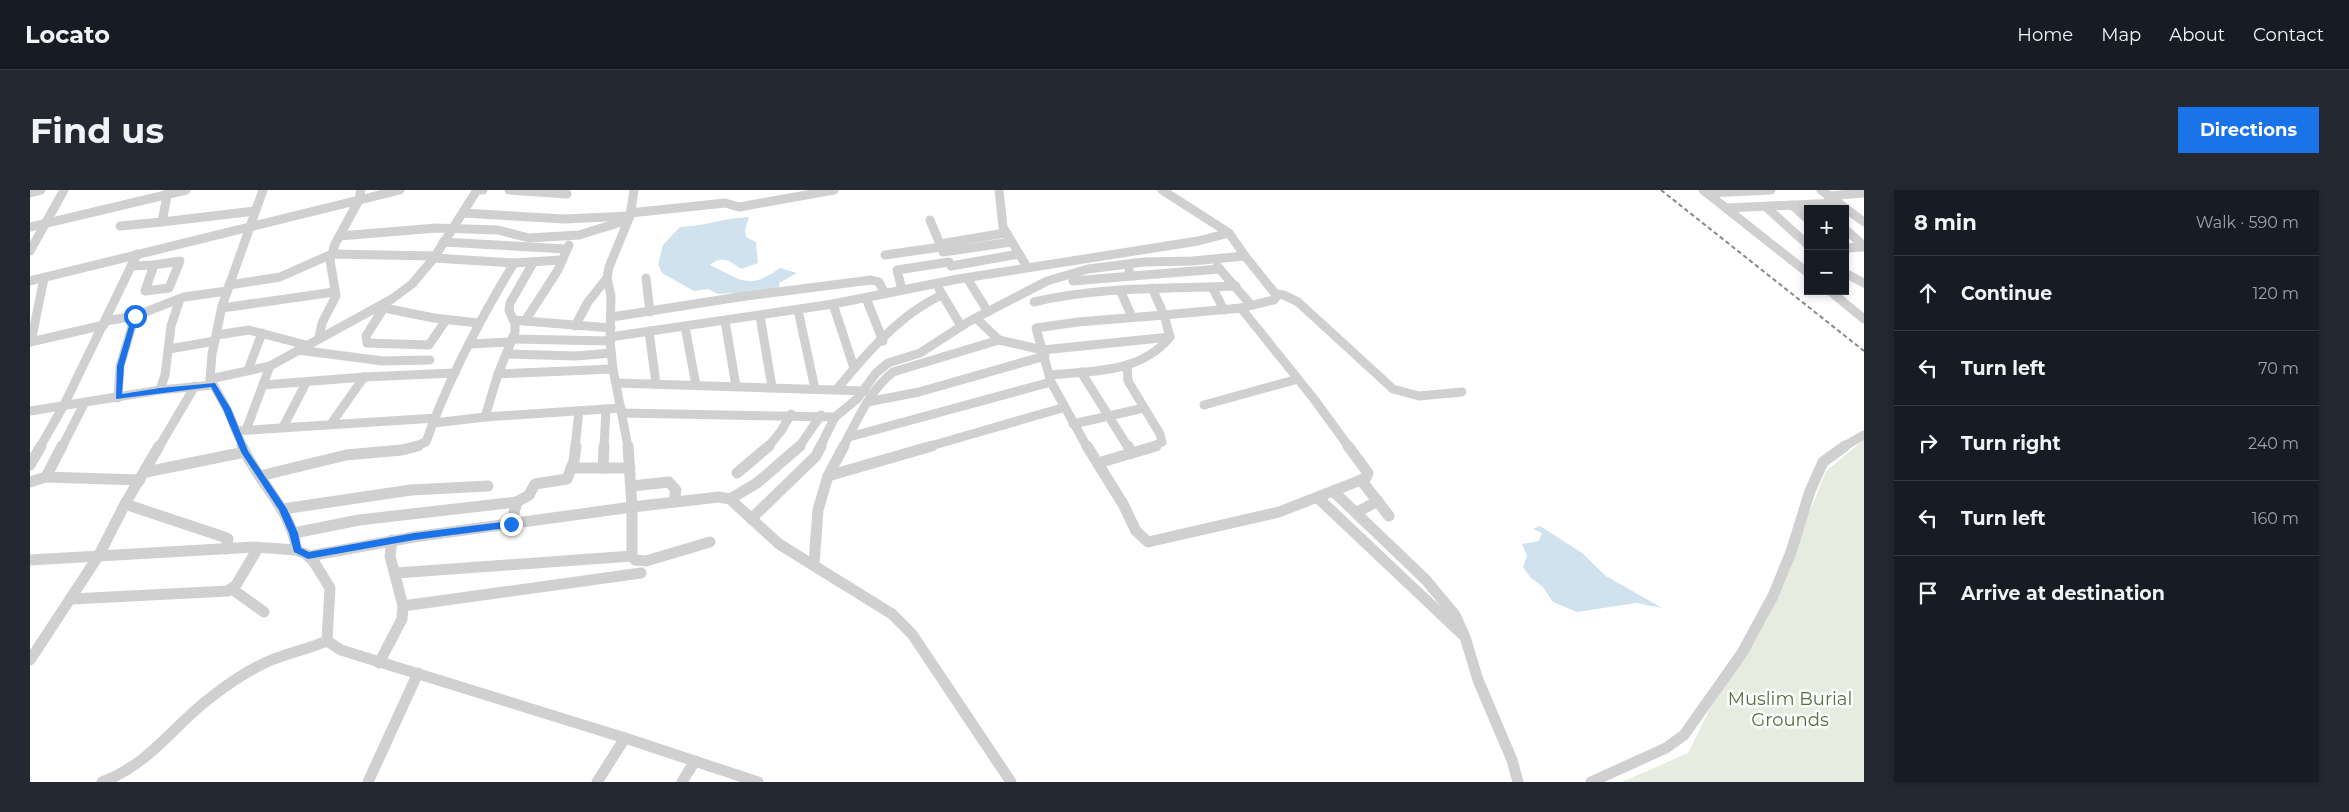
<!DOCTYPE html>
<html lang="en">
<head>
<meta charset="utf-8">
<style>
	:root { --surface:#171b24; --page:#242831; --text:#f1f3f6; --muted:#9ea1a6; --line:#363941; --accent:#1a73e8 }
	body { margin:0; font-family:Montserrat,sans-serif; background:var(--page); color:var(--text) }
	.controls { position:absolute; right:15px; top:15px; display:grid; overflow:hidden; border-radius:0px; box-shadow:0 2px 8px #0003 }
	.controls button { width:45px; height:45px; display:grid; place-items:center; padding:0; border:0; border-bottom:1px solid var(--line); background:var(--surface); color:var(--text); font:25px sans-serif }
	.stop { position:absolute; width:15px; height:15px; margin:-11px; border:4px solid #1a73e8; border-radius:50%; background:#fff }
	.stop.end { background:#1a73e8; border-color:#fff; box-shadow:0 1px 5px #0008 }
	.list { margin:0; padding:0; list-style:none }
	h2 { display:flex; justify-content:space-between; align-items:center; height:65px; margin:0; padding:0 20px; font-size:21px }
	h2 small { font-size:16px; font-weight:400; color:var(--muted) }
	.list li { display:grid; grid-template-columns:32px 1fr auto; gap:15px; align-items:center; box-sizing:border-box; height:75px; padding:0 20px; border-top:1px solid var(--line) }
	.list b { display:block; font-size:19px; white-space:nowrap }
	.list em { font-size:16px; font-style:normal; color:var(--muted) }
	.icon { flex:none; width:28px; height:28px; fill:none; stroke:currentColor; stroke-width:2; stroke-linecap:round; stroke-linejoin:round }
	.map { position:relative; flex:none; width:1834px; height:592px; overflow:hidden; border-radius:0px }
	header { display:flex; align-items:center; gap:30px; box-sizing:border-box; height:70px; padding:0 25px; background:var(--surface); border-bottom:1px solid var(--line) }
	header strong { font-size:24px }
	nav { display:flex; gap:28px; margin-inline-start:auto; font-size:18px }
	.intro { display:flex; align-items:center; justify-content:space-between; box-sizing:border-box; height:120px; padding:0 30px }
	h1 { margin:0; font-size:35px }
	.button { padding:12px 22px; border-radius:0px; background:var(--accent); color:#fff; font-size:18px; font-weight:700 }
	main { display:flex; gap:30px; padding:0 30px }
	aside { flex:1; background:var(--surface); border-radius:0px; box-shadow:0 2px 8px #0003 }
	.map>svg:first-child { display:block }
	.green { fill:#e6ecdf }
	.water { fill:#cfe2ee }
	.lines { fill:none; stroke-linecap:round; stroke-linejoin:round }
	.minor-far1 { stroke:#d0d0d0; stroke-width:9 }
	.minor { stroke:#d0d0d0; stroke-width:11 }
	.rail { stroke:#888; stroke-width:2; stroke-dasharray:4.5 3; stroke-linecap:butt }
	.route { fill:#1a73e8 }
	.labels { text-anchor:middle; stroke-width:5; stroke-linejoin:round; paint-order:stroke }
	.park-label { font-size:18px; fill:#56703f; stroke:#fff }
</style>
</head>
<body>
<header>
<strong>Locato</strong>
<nav><a>Home</a><a>Map</a><a>About</a><a>Contact</a></nav>
</header>
<div class="intro"><h1>Find us</h1><a class="button">Directions</a></div>
<main>
<div class="map">
<svg width="1834" height="592" viewBox="0 0 1834 592">
	<rect width="100%" height="100%" fill="#fff"/>
	<!-- green -->
	<path class="green" d="M 1834,250 L 1834,592 L 1592,592 L 1658,563 L 1699,480 L 1721,444 L 1736,432 L 1796,281 Z"/>
	<!-- water -->
	<g class="water">
		<path d="M 719,27 L 715,40 L 716,47 L 726,52 L 728,73 L 711,79 C 700,71 692,65 680,75 C 712,90 718,101 750,78 L 767,83 L 749,93 L 749,99 L 718,110 L 703,103 L 688,104 L 678,99 L 664,101 L 632,83 L 628,74 L 633,55 L 650,37 C 674,36 696,28 719,27 Z"/>
		<path d="M 1510,336 L 1552,363 L 1576,386 L 1632,418 L 1606,413 L 1547,422 L 1523,412 L 1512,396 L 1500,387 L 1493,377 L 1497,366 L 1492,354 L 1509,351 L 1512,343 L 1503,339 Z"/>
	</g>
	<g class="lines">
		<!-- minor-far1 -->
		<g class="minor-far1">
			<path d="M 138,0 L 132,32 L 225,21"/>
			<path d="M 479,0 L 537,4"/>
			<path d="M 969,0 L 973,37 L 997,77"/>
			<path d="M 1132,0 L 1199,43 L 1215,66"/>
			<path d="M 1673,0 L 1778,83"/>
			<path d="M 1791,0 L 1834,32"/>
			<path d="M 0,3 L 11,0"/>
			<path d="M 1677,3 L 1741,0"/>
			<path d="M 1798,6 L 1834,3"/>
			<path d="M 1762,15 L 1778,29"/>
			<path d="M 1736,17 L 1778,55"/>
			<path d="M 1696,18 L 1808,13"/>
			<path d="M 433,23 L 535,29 L 599,26"/>
			<path d="M 600,23 L 695,13 L 709,17 L 804,0"/>
			<path d="M 900,30 L 912,59"/>
			<path d="M 90,36 L 132,32"/>
			<path d="M 0,37 L 156,0"/>
			<path d="M 1815,39 L 1834,56"/>
			<path d="M 310,46 L 406,38 L 468,40 L 499,48 L 549,45 L 598,30"/>
			<path d="M 413,52 L 536,59"/>
			<path d="M 910,54 L 975,43"/>
			<path d="M 1815,58 L 1834,57"/>
			<path d="M 0,61 L 34,0"/>
			<path d="M 913,62 L 981,52"/>
			<path d="M 855,65 L 911,57"/>
			<path d="M 150,71 L 139,98 L 115,101 L 124,75 Z"/>
			<path d="M 484,73 L 531,70"/>
			<path d="M 503,73 L 480,113 L 479,120 L 485,134 L 485,142 L 468,184 L 583,179"/>
			<path d="M 101,76 L 124,75"/>
			<path d="M 921,76 L 989,64"/>
			<path d="M 1187,76 L 1221,115"/>
			<path d="M 1815,83 L 1834,93"/>
			<path d="M 1102,86 L 1190,79"/>
			<path d="M 616,88 L 620,122"/>
			<path d="M 937,88 L 958,122"/>
			<path d="M 0,91 L 370,0"/>
			<path d="M 1043,91 L 1102,86 L 1099,81"/>
			<path d="M 199,95 L 250,87 L 302,64 L 405,66"/>
			<path d="M 1182,97 L 1194,120"/>
			<path d="M 909,99 L 931,136"/>
			<path d="M 872,100 L 867,80 L 919,72"/>
			<path d="M 1090,100 L 1102,127"/>
			<path d="M 1800,101 L 1834,129"/>
			<path d="M 1246,104 L 1254,105 L 1268,112 L 1363,199 L 1389,206 L 1432,202"/>
			<path d="M 836,108 L 853,151"/>
			<path d="M 1004,112 C 1071,96 1138,99 1206,96"/>
			<path d="M 803,114 L 824,178"/>
			<path d="M 349,117 L 404,128 L 448,133"/>
			<path d="M 192,118 L 304,102"/>
			<path d="M 1211,118 L 1284,209 L 1319,257"/>
			<path d="M 353,119 L 336,146 L 337,153 L 399,155 L 416,130"/>
			<path d="M 768,120 L 785,199"/>
			<path d="M 730,126 L 742,197"/>
			<path d="M 582,127 L 709,107 L 841,90 L 849,92 L 855,104"/>
			<path d="M 946,128 L 969,150"/>
			<path d="M 485,130 L 495,131 L 528,80 L 539,55"/>
			<path d="M 76,131 L 105,126 L 154,107 L 197,101"/>
			<path d="M 495,131 L 581,138"/>
			<path d="M 695,131 L 706,196"/>
			<path d="M 545,136 L 558,112 L 577,88"/>
			<path d="M 655,137 L 666,195"/>
			<path d="M 619,141 L 626,194"/>
			<path d="M 187,145 L 219,140 L 276,155"/>
			<path d="M 580,147 L 803,114 L 928,89 L 1168,51 L 1199,43"/>
			<path d="M 289,148 L 292,133 L 306,106 L 300,70 L 305,54 L 329,10 L 331,0"/>
			<path d="M 483,149 L 580,151"/>
			<path d="M 0,152 L 74,135"/>
			<path d="M 1,152 L 14,88"/>
			<path d="M 439,154 L 481,152"/>
			<path d="M 139,159 L 185,151"/>
			<path d="M 268,160 L 353,171 L 400,170"/>
			<path d="M 476,164 L 546,166 L 581,163"/>
			<path d="M 1097,176 L 1098,191 L 1130,244 L 1132,252 L 1122,257"/>
			<path d="M 218,180 L 232,143"/>
			<path d="M 1051,182 L 1098,257"/>
			<path d="M 180,189 L 240,176 L 362,109 L 382,94 L 404,68 L 447,0 L 453,0"/>
			<path d="M 1021,192 L 1057,257"/>
			<path d="M 586,193 L 835,201"/>
			<path d="M 233,195 L 334,187 L 425,183"/>
			<path d="M 807,199 C 836,164 870,124 912,105"/>
			<path d="M 130,200 L 135,185 L 141,136 L 150,109"/>
			<path d="M 88,208 L 90,176 L 105,126"/>
			<path d="M 837,212 L 889,202 L 1015,166"/>
			<path d="M 1174,215 L 1268,189"/>
			<path d="M 0,221 L 130,200 L 183,195"/>
			<path d="M 592,223 L 805,227"/>
			<path d="M 455,227 L 468,184"/>
			<path d="M 404,233 L 455,227 L 591,218"/>
			<path d="M 301,234 L 334,187"/>
			<path d="M 1043,234 L 1114,218"/>
			<path d="M 253,237 L 276,193"/>
			<path d="M 216,240 L 240,176"/>
			<path d="M 206,241 L 406,228"/>
			<path d="M 819,247 L 1021,192 L 1006,138 L 1048,132 L 1134,125 L 1122,98"/>
			<path d="M 10,257 L 34,215 L 107,64"/>
			<path d="M 32,257 L 55,212"/>
			<path d="M 129,257 L 165,196"/>
			<path d="M 213,257 L 197,219 L 180,189 L 182,164 L 192,116 L 233,0"/>
			<path d="M 384,257 L 396,252 C 418,189 449,131 484,73 L 404,68"/>
			<path d="M 545,257 L 549,221"/>
			<path d="M 574,257 L 576,219"/>
			<path d="M 598,257 L 583,179 L 580,151 L 581,106 L 577,88 L 579,77 L 600,26 L 604,0"/>
			<path d="M 738,257 L 751,241 L 761,224"/>
			<path d="M 769,257 L 791,225"/>
			<path d="M 790,257 L 805,227 L 827,209 L 846,183 L 858,173 L 890,163 L 938,132 L 1017,91 L 1058,79 L 1114,72 L 1162,71 L 1215,66 L 1247,106 L 1244,110 L 1211,118 L 1134,125 L 1140,147 C 1111,183 1063,181 1020,185"/>
			<path d="M 813,257 C 827,231 839,201 863,182 L 969,150 L 1013,160 L 1140,147"/>
			<path d="M 897,257 L 1032,218"/>
			<path d="M 1813,257 L 1834,245"/>
		</g>
		<!-- minor -->
		<g class="minor">
			<path d="M 32,256 L 16,287 L 110,290"/>
			<path d="M 212,256 C 229,294 259,315 267,360"/>
			<path d="M 1057,256 L 1093,314 L 1106,341 L 1118,352 L 1249,322 L 1336,288 L 1338,283 L 1318,256"/>
			<path d="M 1098,256 L 1102,263"/>
			<path d="M 1068,273 L 1126,256"/>
			<path d="M 0,275 L 11,256"/>
			<path d="M 541,278 L 573,278 L 574,256"/>
			<path d="M 573,278 L 600,278"/>
			<path d="M 116,282 L 215,262"/>
			<path d="M 707,283 L 739,256"/>
			<path d="M 230,286 L 316,265 L 372,260 L 388,256"/>
			<path d="M 798,286 L 902,256"/>
			<path d="M 1331,290 L 1359,326"/>
			<path d="M 0,292 L 16,287"/>
			<path d="M 602,296 L 639,292 L 646,300 L 644,311"/>
			<path d="M 1303,301 L 1396,390 L 1425,425 L 1435,447 L 1448,490 L 1482,570 L 1488,592"/>
			<path d="M 1288,308 L 1433,445"/>
			<path d="M 700,309 L 727,293 L 770,256"/>
			<path d="M 95,314 L 194,347 L 198,349 L 196,359"/>
			<path d="M 253,319 L 381,300 L 458,296"/>
			<path d="M 1327,322 L 1348,311"/>
			<path d="M 721,329 L 786,266 L 791,256"/>
			<path d="M 481,334 L 487,312 L 499,305 L 505,294 L 537,289 L 544,271 L 546,256"/>
			<path d="M 264,343 L 329,330 L 487,312"/>
			<path d="M 680,352 L 616,371 L 605,370 L 602,366 L 602,317 L 689,307 L 700,309 L 749,354 L 862,424 L 882,444 L 981,592"/>
			<path d="M 279,366 L 384,347 L 602,317 L 598,256"/>
			<path d="M 0,370 L 224,357 L 266,360 L 276,364 L 284,372 L 300,398 L 297,451 L 311,460 L 595,548 L 728,592"/>
			<path d="M 784,374 L 788,320 L 798,286 L 814,256"/>
			<path d="M 366,383 L 602,366"/>
			<path d="M 202,399 L 234,422"/>
			<path d="M 42,409 L 198,401 L 206,395 L 228,358"/>
			<path d="M 373,416 L 611,383"/>
			<path d="M 0,470 L 69,365 L 95,314 L 129,256"/>
			<path d="M 349,473 L 372,429 L 373,416 L 360,366 L 362,350"/>
			<path d="M 72,592 C 120,574 142,537 180,508 C 198,494 218,480 239,471 C 258,463 278,459 297,451"/>
			<path d="M 338,592 L 388,483"/>
			<path d="M 567,592 L 595,548"/>
			<path d="M 652,592 L 665,571"/>
			<path d="M 1561,592 L 1636,558 L 1654,545 L 1712,463 L 1743,406 L 1761,362 L 1780,301 L 1793,272 L 1815,256"/>
		</g>
		<!-- rail -->
		<path class="rail" d="M 1631,0 L 1834,161"/>
	</g>
	<!-- route -->
	<path class="route" d="M 105,123 L 108,126 L 94,176 L 92,204 L 130,198 L 185,193 L 201,219 L 218,261 L 257,319 L 268,343 L 271,358 L 279,362 L 384,343 L 481,331 L 486,334 L 484,337 L 384,350 L 278,369 L 264,362 L 259,343 L 249,320 L 211,262 L 193,219 L 181,197 L 86,209 L 87,176 L 102,126 Z"/>
	<g class="labels">
		<!-- park labels -->
		<g class="park-label">
			<text x="1760" y="515">Muslim Burial<tspan x="1760" dy="21">Grounds</tspan></text>
		</g>
	</g>
</svg>
<div class="controls">
<button>+</button>
<button>−</button>
</div>
<div class="stop" style="left:105px;top:126px"></div>
<div class="stop end" style="left:481px;top:334px"></div>
</div>
<aside>
<h2>8 min<small>Walk · 590 m</small></h2>
<ul class="list">
<li><svg class="icon" aria-label="ahead" viewBox="0 0 24 24"><path d="M12 20V5M6 11l6-6 6 6"/></svg><div><b>Continue</b></div><em>120 m</em></li>
<li><svg class="icon" aria-label="left" viewBox="0 0 24 24"><path d="M17 20v-9H6M10 6l-5 5 5 5"/></svg><div><b>Turn left</b></div><em>70 m</em></li>
<li><svg class="icon" aria-label="right" viewBox="0 0 24 24"><path d="M7 20v-9h11M14 6l5 5-5 5"/></svg><div><b>Turn right</b></div><em>240 m</em></li>
<li><svg class="icon" aria-label="left" viewBox="0 0 24 24"><path d="M17 20v-9H6M10 6l-5 5 5 5"/></svg><div><b>Turn left</b></div><em>160 m</em></li>
<li><svg class="icon" aria-label="arrive" viewBox="0 0 24 24"><path d="M6 21V4h12l-3 4 3 4H6"/></svg><div><b>Arrive at destination</b></div></li>
</ul>
</aside>
</main>
</body>
</html>
